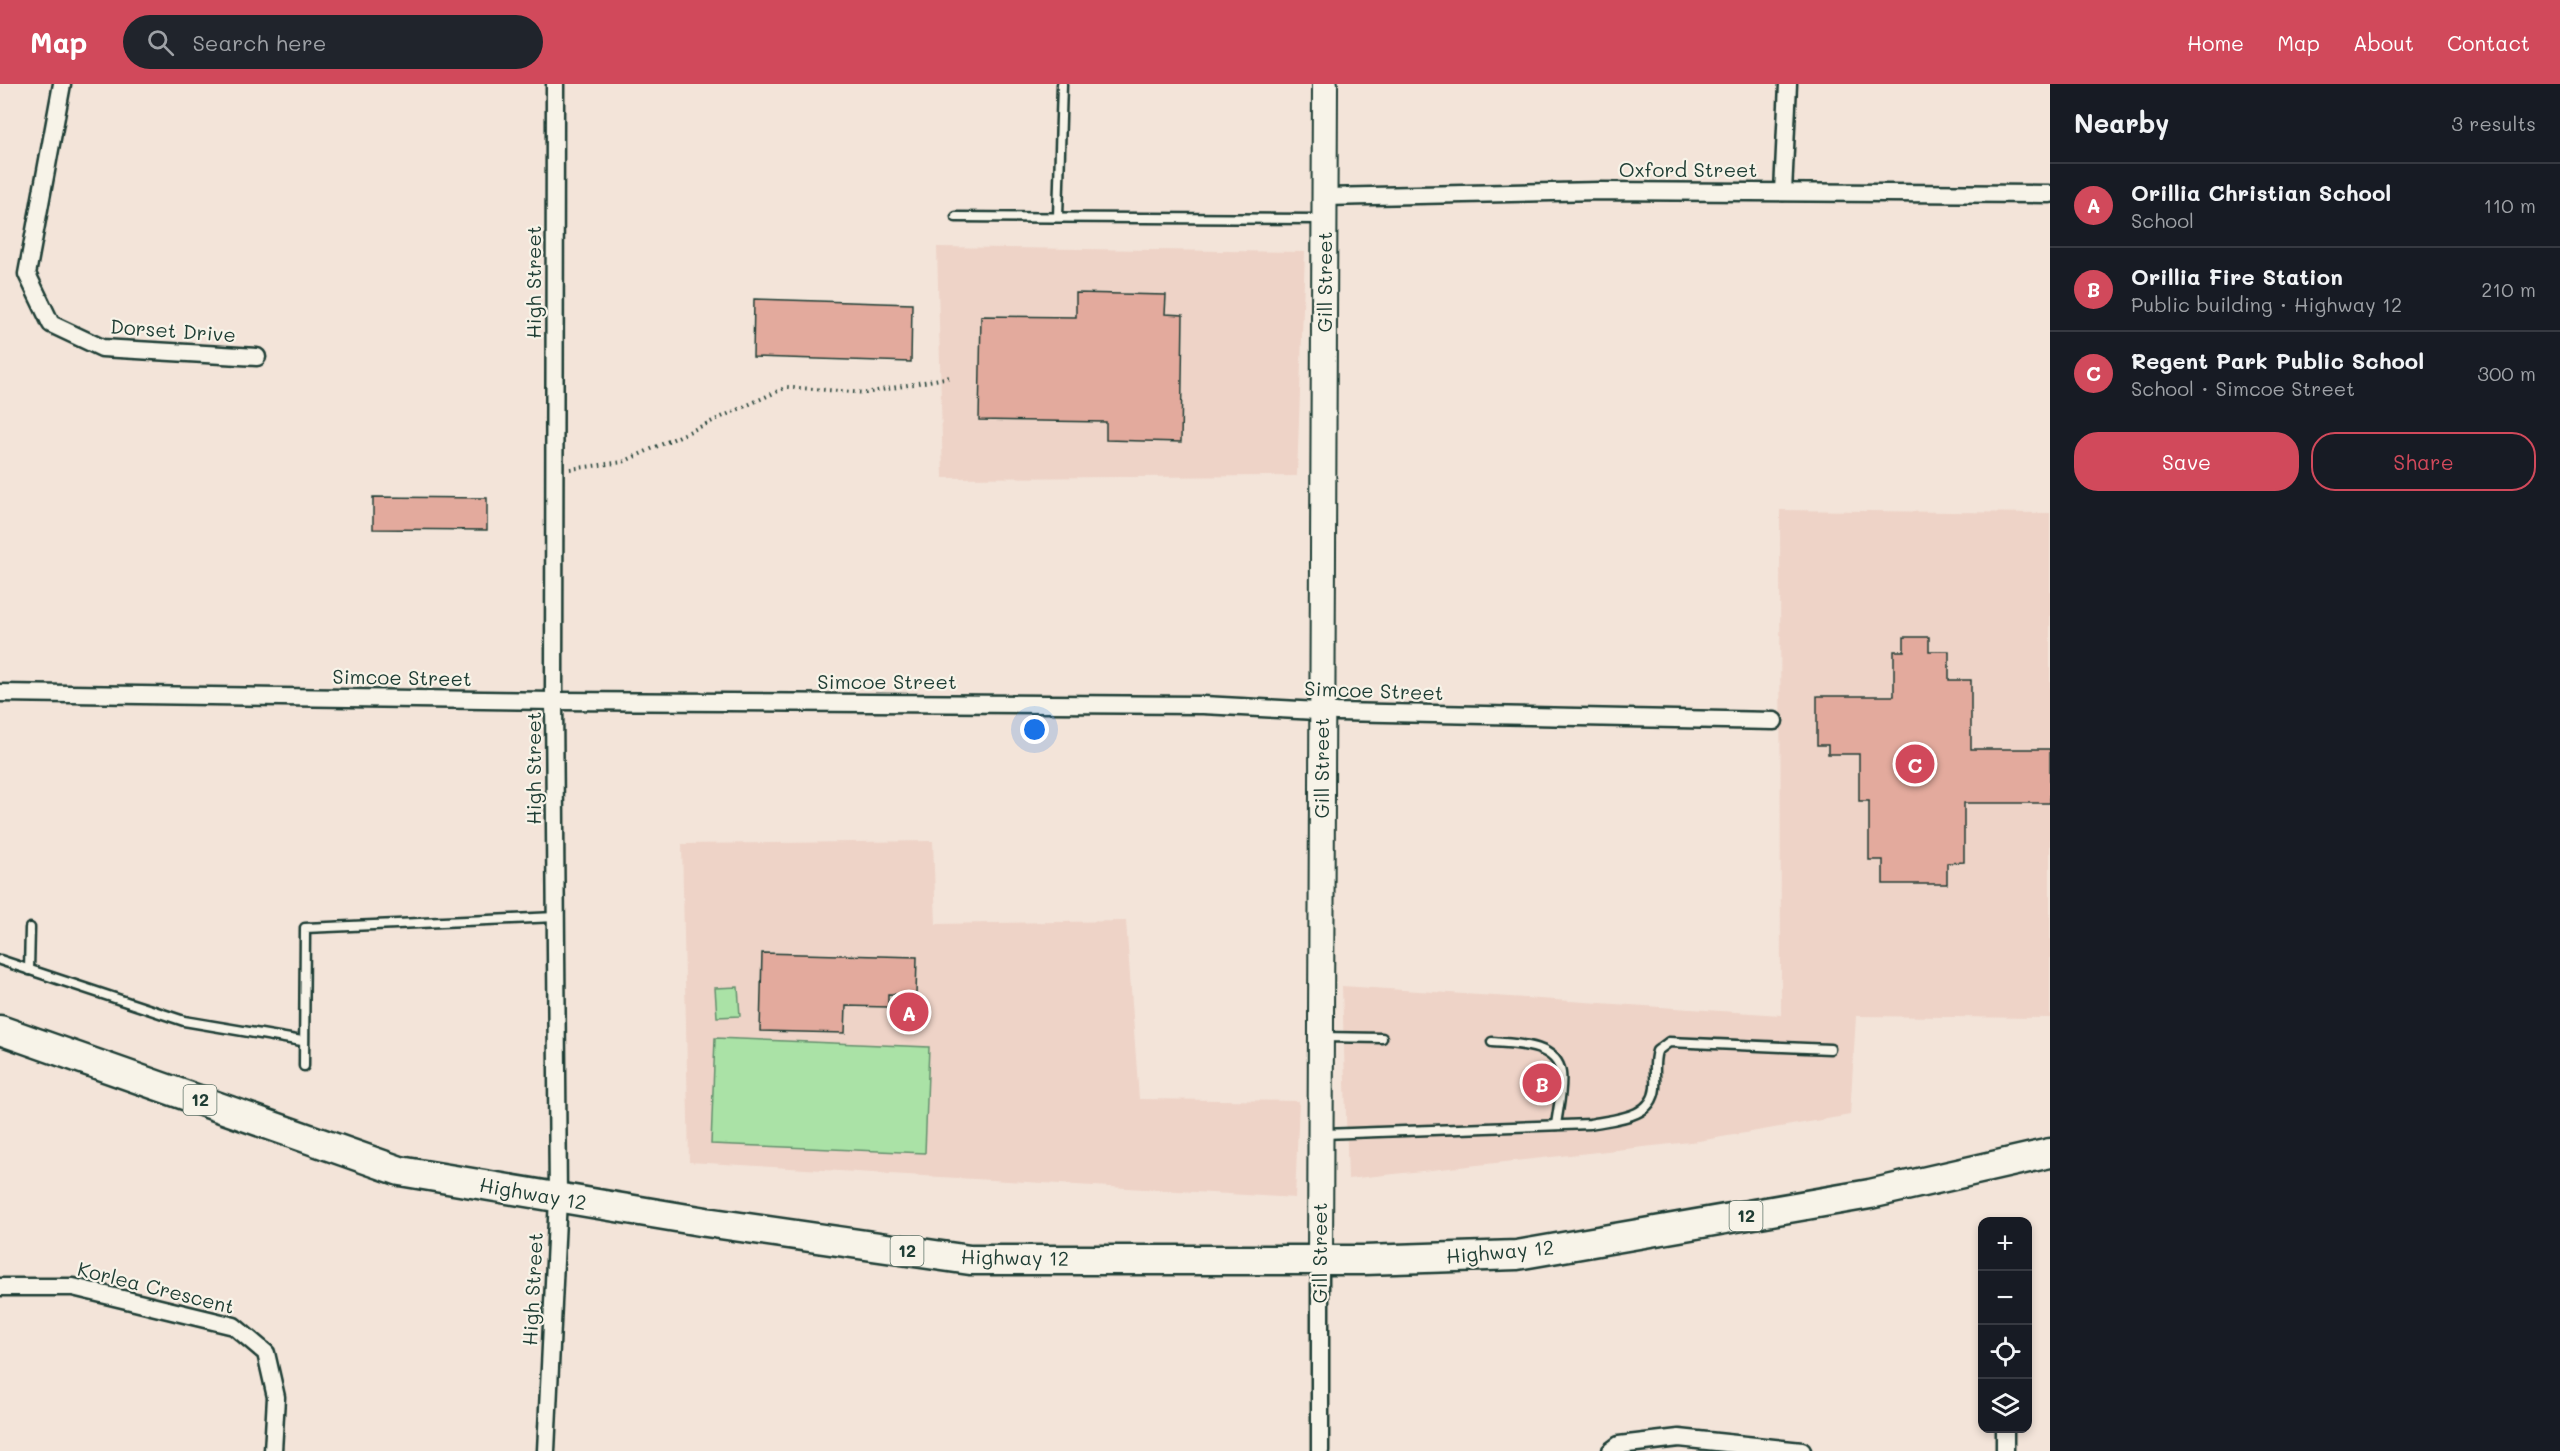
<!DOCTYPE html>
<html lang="en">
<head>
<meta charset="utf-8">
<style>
	:root { --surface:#171b24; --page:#20242c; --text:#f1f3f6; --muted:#9ea1a6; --line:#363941; --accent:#d1495b }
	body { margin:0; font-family:Mali,sans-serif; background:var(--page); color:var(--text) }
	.controls { position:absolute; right:18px; bottom:18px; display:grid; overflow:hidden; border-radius:12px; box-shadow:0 3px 9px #0003 }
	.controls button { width:54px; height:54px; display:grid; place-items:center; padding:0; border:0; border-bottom:2px solid var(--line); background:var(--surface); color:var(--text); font:30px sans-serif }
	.you { position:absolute; left:1035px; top:646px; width:21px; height:21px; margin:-15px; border:4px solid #fff; border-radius:50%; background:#1a73e8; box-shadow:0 0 0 9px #1a73e833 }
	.badge { display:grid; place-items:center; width:39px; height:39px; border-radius:50%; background:var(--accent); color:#fff; font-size:20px; font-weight:700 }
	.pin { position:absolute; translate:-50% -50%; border:3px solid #fff; box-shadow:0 2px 6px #0006 }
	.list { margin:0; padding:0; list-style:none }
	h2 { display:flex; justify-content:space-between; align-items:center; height:78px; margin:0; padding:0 24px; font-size:26px }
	h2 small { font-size:20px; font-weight:400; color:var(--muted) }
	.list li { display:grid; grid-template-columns:39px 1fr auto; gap:18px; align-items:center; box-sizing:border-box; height:84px; padding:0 24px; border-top:2px solid var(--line) }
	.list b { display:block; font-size:22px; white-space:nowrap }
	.list p { margin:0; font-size:20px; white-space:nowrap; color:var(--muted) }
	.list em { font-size:20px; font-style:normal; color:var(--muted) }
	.actions { display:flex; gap:12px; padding:18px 24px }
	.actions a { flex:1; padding:14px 0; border:2px solid var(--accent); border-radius:24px; text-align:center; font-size:21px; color:var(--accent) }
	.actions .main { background:var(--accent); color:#fff }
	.icon { flex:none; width:33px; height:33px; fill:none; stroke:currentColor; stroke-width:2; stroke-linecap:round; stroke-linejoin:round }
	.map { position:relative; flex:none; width:2050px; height:1367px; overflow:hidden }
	header { display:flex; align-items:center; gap:36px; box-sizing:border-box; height:84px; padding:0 30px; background:var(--accent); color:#fff }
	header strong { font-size:28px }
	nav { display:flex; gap:33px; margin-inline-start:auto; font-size:21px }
	.search { width:420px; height:54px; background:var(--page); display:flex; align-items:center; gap:15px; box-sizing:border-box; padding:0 21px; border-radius:33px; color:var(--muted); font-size:22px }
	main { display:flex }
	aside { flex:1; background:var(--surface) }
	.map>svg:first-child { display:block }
	.built { fill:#eed3c7 }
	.green { fill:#aae2a6; stroke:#64906d; stroke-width:1.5 }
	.building { fill:#e3aa9d; stroke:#1f3d34; stroke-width:1.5 }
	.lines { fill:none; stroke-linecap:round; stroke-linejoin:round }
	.service-casing { stroke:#1f3d34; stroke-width:13 }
	.minor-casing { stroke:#1f3d34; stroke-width:21 }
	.secondary-casing { stroke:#1f3d34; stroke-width:28 }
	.trunk-casing { stroke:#1f3d34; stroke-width:33 }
	.path { stroke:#1f3d34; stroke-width:4; stroke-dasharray:1.5 4.5; stroke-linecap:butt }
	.service { stroke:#f7f3e8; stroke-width:8 }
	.minor { stroke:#f7f3e8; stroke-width:16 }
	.secondary { stroke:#f7f3e8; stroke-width:24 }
	.trunk { stroke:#f7f3e8; stroke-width:28 }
	.labels { text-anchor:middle; stroke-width:4.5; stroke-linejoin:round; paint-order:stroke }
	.shield { fill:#f7f3e8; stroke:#60746a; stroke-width:1.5 }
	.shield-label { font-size:18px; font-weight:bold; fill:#1f3d34 }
	.street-label { font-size:20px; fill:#1f3d34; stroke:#f7f3e8 }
</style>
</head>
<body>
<header>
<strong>Map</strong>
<div class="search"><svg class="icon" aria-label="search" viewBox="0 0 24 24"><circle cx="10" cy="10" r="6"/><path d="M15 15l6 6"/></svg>Search here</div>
<nav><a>Home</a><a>Map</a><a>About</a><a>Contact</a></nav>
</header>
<main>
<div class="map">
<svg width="2050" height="1367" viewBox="0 0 2050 1367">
	<rect width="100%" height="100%" fill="#f3e4d9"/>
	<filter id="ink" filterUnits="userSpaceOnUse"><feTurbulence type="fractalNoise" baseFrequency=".0167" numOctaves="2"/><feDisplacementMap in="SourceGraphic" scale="12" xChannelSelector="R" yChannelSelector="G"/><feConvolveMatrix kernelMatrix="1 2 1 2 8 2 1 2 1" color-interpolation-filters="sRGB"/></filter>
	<g filter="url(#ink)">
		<!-- built -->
		<g class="built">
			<path d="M 937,163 L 1305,168 L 1297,392 L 943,394 Z"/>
			<path d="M 1780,426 L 2050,429 L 2050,934 L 1856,932 L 1850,1031 L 1699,1057 L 1348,1095 L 1342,902 L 1781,931 Z"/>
			<path d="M 933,757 L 936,840 L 1126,837 L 1139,1015 L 1299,1017 L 1295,1114 L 689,1078 L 682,760 Z"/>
		</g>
		<!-- green -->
		<g class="green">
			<path d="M 738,903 L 740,932 L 717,933 L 715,904 Z"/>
			<path d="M 715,954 L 929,963 L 925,1069 L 711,1060 Z"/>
		</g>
		<!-- building -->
		<g class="building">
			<path d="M 1076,209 L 1166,211 L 1165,230 L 1183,231 L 1181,358 L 1106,356 L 1106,338 L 979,336 L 981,232 L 1076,233 Z"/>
			<path d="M 754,215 L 912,220 L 911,278 L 753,273 Z"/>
			<path d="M 373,413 L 487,414 L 487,446 L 373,445 Z"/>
			<path d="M 1904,553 L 1929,553 L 1929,567 L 1949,567 L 1949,596 L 1971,596 L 1971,665 L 2050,665 L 2050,719 L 1964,719 L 1964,778 L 1947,779 L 1947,800 L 1883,800 L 1883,776 L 1869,776 L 1869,717 L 1859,717 L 1859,670 L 1828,670 L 1828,661 L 1817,661 L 1817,612 L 1894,612 L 1894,567 L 1904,567 Z"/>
			<path d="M 762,869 L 917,873 L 916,911 L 888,910 L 888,923 L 846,922 L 845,949 L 760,947 Z"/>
		</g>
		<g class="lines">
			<defs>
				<g id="service">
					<path d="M 956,133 L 1322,135"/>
					<path d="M 1058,133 L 1062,0"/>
					<path d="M 0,876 L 184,937 L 302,957"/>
					<path d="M 29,886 L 30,844"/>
					<path d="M 1322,953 L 1382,954"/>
					<path d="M 1492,958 C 1514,960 1557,959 1561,989 C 1563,1004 1558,1025 1556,1041"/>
					<path d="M 304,982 L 305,844 L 556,833"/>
					<path d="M 1324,1050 L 1590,1040 C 1613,1035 1652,1035 1655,1004 C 1656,991 1653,980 1657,967 L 1669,958 L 1830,965"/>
				</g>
				<g id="minor">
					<path d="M 62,0 L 27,190 L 51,240 L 102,264 L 257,273"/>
					<path d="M 1783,108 L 1788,0"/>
					<path d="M 1325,113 L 1600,107 L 2050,110"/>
					<path d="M 0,609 L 554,617 L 1203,621 L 1337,628 L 1774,637"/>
					<path d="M 1320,1175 L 1320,1367"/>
					<path d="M 0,1203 L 73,1203 L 234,1242 L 266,1269 L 276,1313 L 273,1367"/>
					<path d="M 546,1367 L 558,1114 L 554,617 L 555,0"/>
					<path d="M 1611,1367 L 1619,1361 L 1679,1354 L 1802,1367"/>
					<path d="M 2005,1367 L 2005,1344"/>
				</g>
				<path id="secondary" d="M 1320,1175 L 1325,0"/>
				<path id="trunk" d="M 0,946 L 400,1087 L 706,1138 L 970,1176 L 1364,1176 L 1517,1171 L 1870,1110 L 2050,1069"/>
			</defs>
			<!-- service casing -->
			<use href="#service" class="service-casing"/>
			<!-- minor casing -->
			<use href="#minor" class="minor-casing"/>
			<!-- secondary casing -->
			<use href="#secondary" class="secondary-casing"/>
			<!-- trunk casing -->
			<use href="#trunk" class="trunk-casing"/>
			<!-- path -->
			<path class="path" d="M 570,385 L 623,378 L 787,303 L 866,309 L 950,293"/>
			<!-- service -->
			<use href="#service" class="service"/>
			<!-- minor -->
			<use href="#minor" class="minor"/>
			<!-- secondary -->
			<use href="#secondary" class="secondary"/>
			<!-- trunk -->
			<use href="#trunk" class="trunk"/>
		</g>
	</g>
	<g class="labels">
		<!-- shield labels -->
		<g class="shield">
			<rect x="183.5" y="1001" width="33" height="30" rx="4.5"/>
			<rect x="1729.5" y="1117" width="33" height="30" rx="4.5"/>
			<rect x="890.5" y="1152" width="33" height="30" rx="4.5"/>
		</g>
		<g class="shield-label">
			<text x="200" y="1022">12</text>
			<text x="1746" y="1138">12</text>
			<text x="907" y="1173">12</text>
		</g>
		<!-- street labels -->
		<g class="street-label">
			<text x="1688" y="93">Oxford Street</text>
			<text transform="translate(534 198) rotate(-90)" y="7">High Street</text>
			<text transform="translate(1325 198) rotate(-90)" y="7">Gill Street</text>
			<text transform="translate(173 247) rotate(4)" y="7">Dorset Drive</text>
			<text transform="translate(402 594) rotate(1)" y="7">Simcoe Street</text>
			<text x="887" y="605">Simcoe Street</text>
			<text transform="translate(1374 607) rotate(2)" y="7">Simcoe Street</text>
			<text transform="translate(534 684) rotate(-90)" y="7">High Street</text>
			<text transform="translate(1322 684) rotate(-90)" y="7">Gill Street</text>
			<text transform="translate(533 1110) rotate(10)" y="7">Highway 12</text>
			<text transform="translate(1500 1168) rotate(-5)" y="7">Highway 12</text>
			<text transform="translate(1320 1169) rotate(-90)" y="7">Gill Street</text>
			<text transform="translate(1015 1174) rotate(1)" y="7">Highway 12</text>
			<text transform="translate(156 1204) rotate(14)" y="7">Korlea Crescent</text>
			<text transform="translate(533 1205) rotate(-87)" y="7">High Street</text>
		</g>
	</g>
</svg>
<div class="controls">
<button>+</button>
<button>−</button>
<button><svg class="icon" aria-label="locate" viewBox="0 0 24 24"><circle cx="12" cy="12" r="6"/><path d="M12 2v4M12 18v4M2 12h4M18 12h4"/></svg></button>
<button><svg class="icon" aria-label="layers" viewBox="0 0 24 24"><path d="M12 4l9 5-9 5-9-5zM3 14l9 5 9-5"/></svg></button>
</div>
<div class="you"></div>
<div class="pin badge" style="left:909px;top:928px">A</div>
<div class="pin badge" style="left:1542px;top:999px">B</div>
<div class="pin badge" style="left:1915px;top:680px">C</div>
</div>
<aside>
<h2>Nearby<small>3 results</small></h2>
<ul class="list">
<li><span class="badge">A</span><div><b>Orillia Christian School</b><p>School</p></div><em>110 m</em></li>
<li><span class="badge">B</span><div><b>Orillia Fire Station</b><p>Public building · Highway 12</p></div><em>210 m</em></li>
<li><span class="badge">C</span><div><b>Regent Park Public School</b><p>School · Simcoe Street</p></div><em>300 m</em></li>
</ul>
<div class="actions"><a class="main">Save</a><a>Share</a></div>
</aside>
</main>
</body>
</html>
